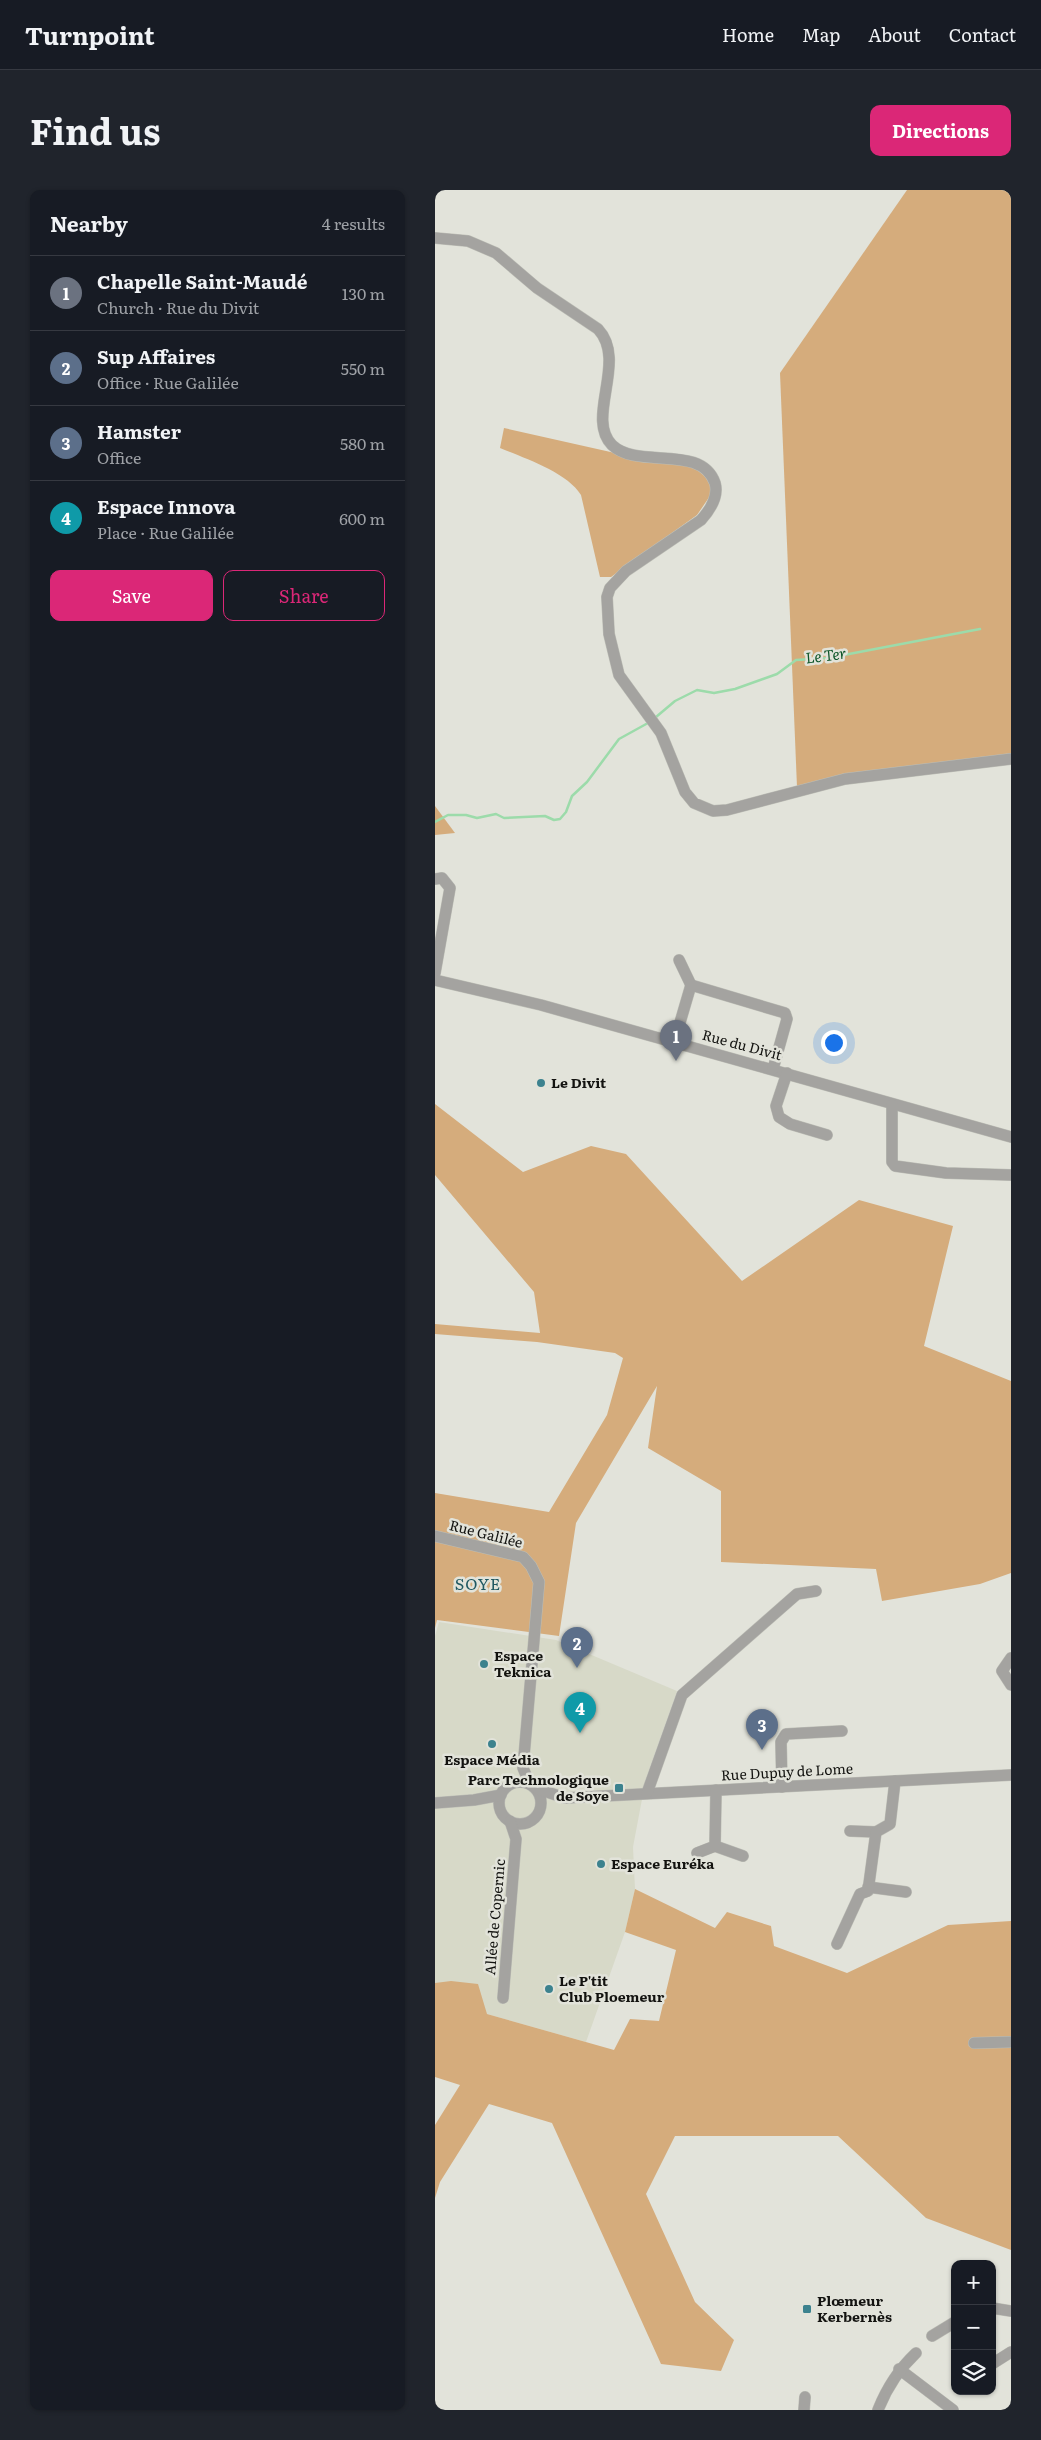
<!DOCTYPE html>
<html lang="en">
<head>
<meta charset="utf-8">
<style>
	:root { --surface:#171b24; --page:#20242c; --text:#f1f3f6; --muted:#9ea1a6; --line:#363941; --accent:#db2777 }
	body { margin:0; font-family:Literata,serif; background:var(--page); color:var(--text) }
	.controls { position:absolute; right:15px; bottom:15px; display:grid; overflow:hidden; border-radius:10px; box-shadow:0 1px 4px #0004 }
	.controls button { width:45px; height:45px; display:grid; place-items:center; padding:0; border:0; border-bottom:1px solid var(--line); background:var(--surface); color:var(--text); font:25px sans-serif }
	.you { position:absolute; left:398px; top:852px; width:18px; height:18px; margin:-12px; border:4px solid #fff; border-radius:50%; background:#1a73e8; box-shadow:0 0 0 8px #1a73e833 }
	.badge { display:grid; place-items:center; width:32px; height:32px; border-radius:50%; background:var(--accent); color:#fff; font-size:16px; font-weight:700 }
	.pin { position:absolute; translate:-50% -41px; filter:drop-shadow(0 1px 2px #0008) }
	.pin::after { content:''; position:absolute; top:26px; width:18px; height:15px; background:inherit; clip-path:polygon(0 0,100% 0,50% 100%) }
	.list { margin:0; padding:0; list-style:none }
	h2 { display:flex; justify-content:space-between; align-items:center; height:65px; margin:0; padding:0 20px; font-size:21px }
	h2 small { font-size:16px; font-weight:400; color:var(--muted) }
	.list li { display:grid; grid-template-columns:32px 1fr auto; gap:15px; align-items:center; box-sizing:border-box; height:75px; padding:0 20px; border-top:1px solid var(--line) }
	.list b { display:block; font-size:19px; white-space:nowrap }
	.list p { margin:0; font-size:16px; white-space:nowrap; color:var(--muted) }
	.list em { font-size:16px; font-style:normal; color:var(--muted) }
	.actions { display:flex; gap:10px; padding:15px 20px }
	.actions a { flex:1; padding:11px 0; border:1px solid var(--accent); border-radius:10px; text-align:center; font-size:18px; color:var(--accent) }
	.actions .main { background:var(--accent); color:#fff }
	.icon { flex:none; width:28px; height:28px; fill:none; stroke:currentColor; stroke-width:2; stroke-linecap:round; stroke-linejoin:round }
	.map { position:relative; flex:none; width:576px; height:2220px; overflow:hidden; border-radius:10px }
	header { display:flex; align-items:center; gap:30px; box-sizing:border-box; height:70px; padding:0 25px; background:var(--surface); border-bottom:1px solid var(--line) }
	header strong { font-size:24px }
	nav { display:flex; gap:28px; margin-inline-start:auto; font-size:18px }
	.intro { display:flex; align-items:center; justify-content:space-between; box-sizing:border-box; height:120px; padding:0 30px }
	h1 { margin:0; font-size:35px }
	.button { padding:12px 22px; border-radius:10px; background:var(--accent); color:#fff; font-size:18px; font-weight:700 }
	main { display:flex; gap:30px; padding:0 30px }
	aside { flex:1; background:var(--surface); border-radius:10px; box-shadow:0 1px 4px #0004 }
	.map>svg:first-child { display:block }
	.built { fill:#d7d9c8 }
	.green { fill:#d5ac7c }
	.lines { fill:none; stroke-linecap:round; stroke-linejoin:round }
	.stream { stroke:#9cdbaa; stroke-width:2.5 }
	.minor-casing { stroke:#bdbeb6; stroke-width:12 }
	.minor { stroke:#a4a3a0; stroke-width:11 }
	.poi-dot { fill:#3c828e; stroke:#e2e3da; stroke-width:2 }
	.labels { text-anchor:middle; stroke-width:5; stroke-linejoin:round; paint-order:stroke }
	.street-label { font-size:14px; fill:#131310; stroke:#e2e3da }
	.poi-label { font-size:14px; font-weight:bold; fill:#131310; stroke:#e2e3da; text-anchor:start }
	.water-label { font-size:15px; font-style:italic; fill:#0d5528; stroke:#e2e3da }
	.quarter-label { font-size:16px; letter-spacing:1px; fill:#1f5861; stroke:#e2e3da }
</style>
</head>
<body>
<header>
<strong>Turnpoint</strong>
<nav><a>Home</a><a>Map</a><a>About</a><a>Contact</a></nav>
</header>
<div class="intro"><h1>Find us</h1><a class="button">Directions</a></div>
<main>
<aside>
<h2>Nearby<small>4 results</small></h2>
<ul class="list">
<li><span class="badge" style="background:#6b7280">1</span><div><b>Chapelle Saint-Maudé</b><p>Church · Rue du Divit</p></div><em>130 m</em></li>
<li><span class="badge" style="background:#5c6f8a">2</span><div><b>Sup Affaires</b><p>Office · Rue Galilée</p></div><em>550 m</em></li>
<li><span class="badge" style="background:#5c6f8a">3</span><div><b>Hamster</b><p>Office</p></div><em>580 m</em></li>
<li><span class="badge" style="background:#0f9aa8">4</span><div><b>Espace Innova</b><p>Place · Rue Galilée</p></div><em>600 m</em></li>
</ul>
<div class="actions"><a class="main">Save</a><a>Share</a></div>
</aside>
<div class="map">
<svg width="576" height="2220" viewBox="0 0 576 2220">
	<rect width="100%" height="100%" fill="#e2e3da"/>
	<!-- built -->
	<path class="built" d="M 4,1432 L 121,1450 L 242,1501 L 211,1588 L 198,1657 L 200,1699 L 190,1742 L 151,1852 L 52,1824 L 0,1793 L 0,1446 Z"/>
	<!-- green -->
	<g class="green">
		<path d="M 472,0 L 576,0 L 576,565 L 362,597 L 345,183 Z"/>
		<path d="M 69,238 L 180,263 L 258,277 C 269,284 275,290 277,303 L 262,325 L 176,387 L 165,387 L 146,305 C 132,282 89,268 65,258 Z"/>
		<path d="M 0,616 L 20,643 L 0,645 Z"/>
		<path d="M 0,914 L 88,982 L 156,956 L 191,964 L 307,1091 L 424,1010 L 518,1036 L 489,1156 L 576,1191 L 576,1383 L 545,1394 L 447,1411 L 441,1379 L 286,1372 L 286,1301 L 213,1258 L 222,1196 L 141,1333 L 124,1446 L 2,1430 L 0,1438 L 0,1303 L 114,1322 L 172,1225 L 188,1168 L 180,1163 L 102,1152 L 0,1144 L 0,1134 L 105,1143 L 99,1102 L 0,985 Z"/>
		<path d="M 200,1699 L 280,1738 L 292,1722 L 336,1736 L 339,1756 L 412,1783 L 513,1735 L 576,1731 L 576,2060 L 491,2028 L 403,1946 L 240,1946 L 211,2004 L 260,2112 L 299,2150 L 286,2181 L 226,2174 L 117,1933 L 54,1914 L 5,1992 L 0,2008 L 0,1935 L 25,1895 L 0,1887 L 0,1793 L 16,1791 L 43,1794 L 52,1824 L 179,1860 L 195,1829 L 224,1831 L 241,1760 L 190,1742 Z"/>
	</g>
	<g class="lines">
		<!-- stream -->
		<g class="stream">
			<path d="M 221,527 L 240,511 L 262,500 L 279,503 L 300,499 L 342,484 L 361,470 L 393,468 L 545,439"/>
			<path d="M 0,632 L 13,625 L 31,625 L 42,628 L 61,624 L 69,628 L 110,626 L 119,630 L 125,629 L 131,622 L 137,606 L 152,592 L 184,549 L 213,533"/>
		</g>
		<defs>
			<g id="minor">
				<path d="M 0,48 L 33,51 L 61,63 L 102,98 L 163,139 C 193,171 150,228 177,255 C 203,280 266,253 280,293 C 284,307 275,320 266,330 L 191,381 L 175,398 L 172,407 L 174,444 L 184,485 L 226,543 L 250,602 L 259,613 L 278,621 L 292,620 L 410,589 L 576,569"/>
				<path d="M 0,689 L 7,688 L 15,698 L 0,783"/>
				<path d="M 244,770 L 256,795"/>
				<path d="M 0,790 L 106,815 L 576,947"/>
				<path d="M 239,853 L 256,795 L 350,823 L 352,829 L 338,879"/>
				<path d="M 352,883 L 341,916 L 344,927 L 355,934 L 392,945"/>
				<path d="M 457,915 L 457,972 L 460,976 L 511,983 L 576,985"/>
				<path d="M 0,1346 L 88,1367 L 96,1376 L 104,1392 L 88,1578 L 94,1592"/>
				<path d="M 576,1468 L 567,1481 L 576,1495"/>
				<circle cx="85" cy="1613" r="21"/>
				<path d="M 347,1597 L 346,1552 L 351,1544 L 407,1541"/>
				<path d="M 103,1599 L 130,1608 L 576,1585"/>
				<path d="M 212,1603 L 247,1505 L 362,1404 L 381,1401"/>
				<path d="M 0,1613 L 39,1610 L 66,1605"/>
				<path d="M 415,1641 L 441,1642"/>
				<path d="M 280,1656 L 308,1666"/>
				<path d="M 262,1663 L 280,1656 L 281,1600"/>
				<path d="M 433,1697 L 471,1702"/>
				<path d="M 402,1754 L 425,1704 L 433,1701 L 441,1642 L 455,1634 L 460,1591"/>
				<path d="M 68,1808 L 81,1649 L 75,1631"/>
				<path d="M 539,1853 L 576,1852"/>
				<path d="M 557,2118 L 576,2121"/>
				<path d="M 497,2146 L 520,2132"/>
				<path d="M 557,2174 L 576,2162"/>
				<path d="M 464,2179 L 518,2220"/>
				<path d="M 369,2220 L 370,2207"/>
				<path d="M 443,2220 C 452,2197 463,2180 481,2163"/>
			</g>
		</defs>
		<!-- minor casing -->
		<use href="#minor" class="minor-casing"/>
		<!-- minor -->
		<use href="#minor" class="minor"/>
	</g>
	<!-- markers -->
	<g class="poi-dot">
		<circle cx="106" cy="893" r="5"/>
		<circle cx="49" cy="1474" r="5"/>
		<circle cx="57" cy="1554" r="5"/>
		<rect x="179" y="1593" width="10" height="10" rx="2.5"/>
		<circle cx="166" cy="1674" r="5"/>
		<circle cx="114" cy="1799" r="5"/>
		<rect x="367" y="2114" width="10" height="10" rx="2.5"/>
	</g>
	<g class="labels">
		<!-- street labels -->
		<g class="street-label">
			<text transform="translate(307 855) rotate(15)" y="5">Rue du Divit</text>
			<text transform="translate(51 1344) rotate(14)" y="5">Rue Galilée</text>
			<text transform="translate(352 1582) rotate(-3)" y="5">Rue Dupuy de Lome</text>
			<text transform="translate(60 1727) rotate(-85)" y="5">Allée de Copernic</text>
		</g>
		<!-- poi labels -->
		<g class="poi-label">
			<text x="116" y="898">Le Divit</text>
			<text x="59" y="1471">Espace<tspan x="59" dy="16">Teknica</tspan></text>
			<text x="57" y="1575" text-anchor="middle">Espace Média</text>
			<text x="174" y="1595" text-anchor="end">Parc Technologique<tspan x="174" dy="16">de Soye</tspan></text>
			<text x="176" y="1679">Espace Euréka</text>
			<text x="124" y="1796">Le P'tit<tspan x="124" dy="16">Club Ploemeur</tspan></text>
			<text x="382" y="2116">Plœmeur<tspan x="382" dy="16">Kerbernès</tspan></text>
		</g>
		<!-- water labels -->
		<g class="water-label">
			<text transform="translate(391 466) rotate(-7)" y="5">Le Ter</text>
		</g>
		<!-- quarter labels -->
		<g class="quarter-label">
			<text x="43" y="1400">SOYE</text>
		</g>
	</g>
</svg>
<div class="controls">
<button>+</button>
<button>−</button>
<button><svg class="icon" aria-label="layers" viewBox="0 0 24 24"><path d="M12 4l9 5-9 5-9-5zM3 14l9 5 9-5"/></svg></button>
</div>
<div class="you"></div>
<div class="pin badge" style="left:241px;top:871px;background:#6b7280">1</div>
<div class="pin badge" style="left:142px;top:1478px;background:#5c6f8a">2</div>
<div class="pin badge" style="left:327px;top:1560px;background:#5c6f8a">3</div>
<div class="pin badge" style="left:145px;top:1543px;background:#0f9aa8">4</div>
</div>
</main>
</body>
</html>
